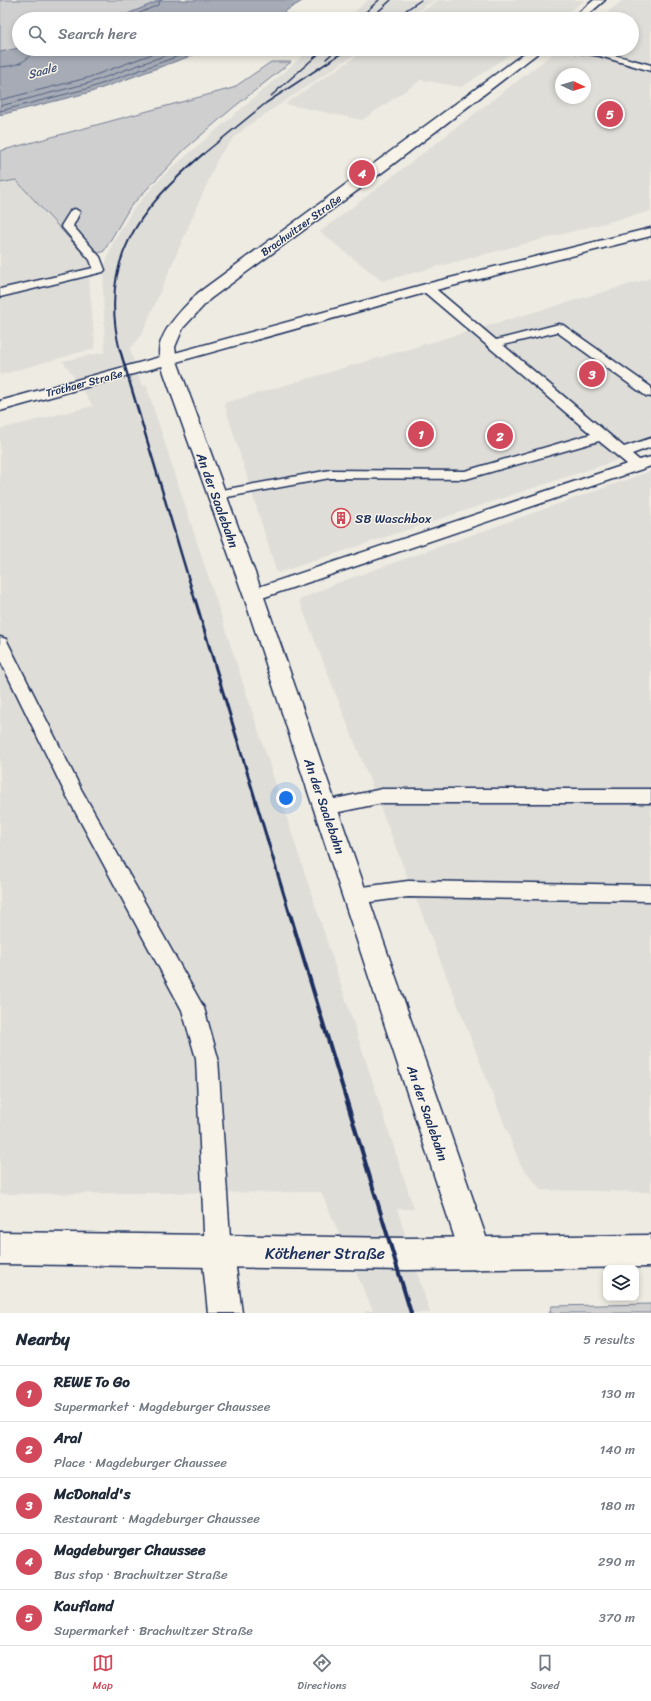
<!DOCTYPE html>
<html lang="en">
<head>
<meta charset="utf-8">
<style>
	:root { --surface:#fff; --page:#f6f6f7; --text:#1f2937; --muted:#747a83; --line:#e0e1e3; --accent:#d1495b }
	body { margin:0; font-family:Sriracha,sans-serif; background:var(--page); color:var(--text) }
	.controls { position:absolute; right:12px; bottom:12px; display:grid; overflow:hidden; border-radius:8px; box-shadow:0 2px 6px #0003 }
	.controls button { width:36px; height:36px; display:grid; place-items:center; padding:0; border:0; border-bottom:1px solid var(--line); background:var(--surface); color:var(--text); font:20px sans-serif }
	.compass { position:absolute; left:555px; top:68px; width:36px; height:36px; border-radius:50%; background:var(--surface); box-shadow:0 2px 6px #0003; rotate:94deg }
	.you { position:absolute; left:286px; top:798px; width:14px; height:14px; margin:-10px; border:3px solid #fff; border-radius:50%; background:#1a73e8; box-shadow:0 0 0 6px #1a73e833 }
	.badge { display:grid; place-items:center; width:26px; height:26px; border-radius:50%; background:var(--accent); color:#fff; font-size:13px; font-weight:700 }
	.pin { position:absolute; translate:-50% -50%; border:2px solid #fff; box-shadow:0 1px 4px #0006 }
	.list { margin:0; padding:0; list-style:none }
	h2 { display:flex; justify-content:space-between; align-items:center; height:52px; margin:0; padding:0 16px; font-size:17px }
	h2 small { font-size:13px; font-weight:400; color:var(--muted) }
	.list li { display:grid; grid-template-columns:26px 1fr auto; gap:12px; align-items:center; box-sizing:border-box; height:56px; padding:0 16px; border-top:1px solid var(--line) }
	.list b { display:block; font-size:15px; white-space:nowrap }
	.list p { margin:0; font-size:13px; white-space:nowrap; color:var(--muted) }
	.list em { font-size:13px; font-style:normal; color:var(--muted) }
	.icon { flex:none; width:22px; height:22px; fill:none; stroke:currentColor; stroke-width:2; stroke-linecap:round; stroke-linejoin:round }
	.map { position:relative; flex:none; width:651px; height:1313px; overflow:hidden }
	.search { position:absolute; background:var(--surface); box-shadow:0 2px 6px #0003; left:12px; right:12px; top:12px; height:44px; display:flex; align-items:center; gap:10px; box-sizing:border-box; padding:0 14px; border-radius:22px; color:var(--muted); font-size:15px }
	.sheet { height:332px; background:var(--surface) }
	nav { display:flex; justify-content:space-around; align-items:center; box-sizing:border-box; height:56px; border-top:1px solid var(--line); background:var(--surface); font-size:11px; color:var(--muted) }
	nav a { display:grid; justify-items:center; gap:2px }
	nav .on { color:var(--accent) }
	.map>svg:first-child { display:block }
	.built { fill:#deddd8; fill-rule:evenodd }
	.green { fill:#cfcfcf; stroke:#757f96 }
	.water { fill:#a6abb5; stroke:#6e7992 }
	.lines { fill:none; stroke-linecap:round; stroke-linejoin:round }
	.shore { stroke:#536181; stroke-width:1 }
	.service-casing { stroke:#1b2f5e; stroke-width:3 }
	.minor-casing { stroke:#1b2f5e; stroke-width:3 }
	.tertiary-casing { stroke:#1b2f5e; stroke-width:3 }
	.secondary-casing { stroke:#1b2f5e; stroke-width:3 }
	.service { fill:#f7f3e8; fill-rule:evenodd }
	.minor { fill:#f7f3e8; fill-rule:evenodd }
	.tertiary { fill:#f7f3e8; fill-rule:evenodd }
	.secondary { fill:#f7f3e8; fill-rule:evenodd }
	.rail-far4 { stroke:#1b2f5e; stroke-width:1.5 }
	.rail-far3 { stroke:#1b2f5e; stroke-width:2 }
	.rail-far2 { stroke:#1b2f5e; stroke-width:2.5 }
	.rail-far1 { stroke:#1b2f5e; stroke-width:3 }
	.rail { stroke:#1b2f5e; stroke-width:4 }
	.labels { text-anchor:middle; stroke-width:3; stroke-linejoin:round; paint-order:stroke }
	.far-street-label { font-size:11px; fill:#1b2f5e; stroke:#f7f3e8 }
	.far-water-label { font-size:12px; font-style:italic; fill:#455478; stroke:#f7f3e8 }
	.street-label { font-size:13px; fill:#1b2f5e; stroke:#f7f3e8 }
	.poi-label { font-size:13px; fill:#1b2f5e; stroke:#f7f3e8; text-anchor:start }
	.near-street-label { font-size:16px; fill:#1b2f5e; stroke:#f7f3e8 }
</style>
</head>
<body>
<div class="map">
<svg width="651" height="1313" viewBox="0 0 651 1313">
	<rect width="100%" height="100%" fill="#eeebe2"/>
	<filter id="ink" filterUnits="userSpaceOnUse"><feTurbulence type="fractalNoise" baseFrequency=".025" numOctaves="2"/><feDisplacementMap in="SourceGraphic" scale="8" xChannelSelector="R" yChannelSelector="G"/><feConvolveMatrix kernelMatrix="1 2 1 2 8 2 1 2 1" color-interpolation-filters="sRGB"/></filter>
	<g filter="url(#ink)">
		<!-- built -->
		<g class="built">
			<path d="M 368,0 L 434,0 L 407,19 L 346,19 Z"/>
			<path d="M 438,0 L 585,0 L 559,19 L 411,19 Z"/>
			<path d="M 623,0 L 651,0 L 651,211 L 382,281 L 320,232 L 559,49 L 632,49 L 632,19 L 599,19 ZM 561,74 L 585,74 L 585,98 L 561,98 Z"/>
			<path d="M 311,49 L 363,49 L 246,127 L 234,138 L 219,156 L 142,334 L 130,349 L 142,386 L 146,385 L 414,1209 L 397,1209 L 430,1313 L 365,1313 L 365,1311 L 373,1311 L 321,1192 L 0,1194 L 0,429 L 93,406 L 63,361 L 105,352 L 103,289 L 105,265 L 113,243 L 134,208 L 165,174 Z"/>
			<path d="M 367,49 L 518,49 L 462,87 L 421,80 L 362,120 L 285,104 Z"/>
			<path d="M 16,180 L 87,258 L 92,267 L 0,288 L 0,183 Z"/>
			<path d="M 89,277 L 95,348 L 0,375 L 0,299 Z"/>
			<path d="M 651,278 L 651,449 L 277,573 L 224,403 Z"/>
			<path d="M 651,471 L 651,1192 L 541,1190 L 520,1164 L 299,600 L 337,583 Z"/>
		</g>
		<!-- green -->
		<g class="green">
			<path d="M 0,0 L 161,0 L 116,19 L 19,19 L 19,48 L 0,53 Z"/>
			<path d="M 271,62 L 291,62 L 234,107 L 185,149 L 130,207 L 104,251 L 87,258 L 16,180 L 0,183 L 0,151 L 233,88 Z"/>
			<path d="M 651,1304 L 651,1313 L 549,1313 L 552,1306 Z"/>
		</g>
		<!-- water -->
		<g class="water">
			<path d="M 161,0 L 304,0 L 272,19 L 116,19 Z"/>
			<path d="M 19,48 L 19,49 L 210,49 L 91,92 L 0,115 L 0,52 Z"/>
		</g>
		<g class="lines">
			<!-- shore -->
			<g class="shore">
				<path d="M 126,19 L 158,5 L 161,0"/>
				<path d="M 0,67 C 14,66 28,63 34,49"/>
				<path d="M 0,100 L 87,78 L 166,49"/>
				<path d="M 0,106 L 89,83 L 183,49"/>
				<path d="M 0,111 L 90,88 L 198,49"/>
			</g>
			<defs>
				<g id="service">
					<path d="M 570,49 C 598,49 624,58 651,65 L 651,71 L 600,56 L 571,51 Z"/>
					<path d="M 75,209 L 80,212 L 73,226 L 100,257 L 105,270 L 103,272 L 0,297 L 0,289 L 93,268 L 90,260 L 61,226 L 71,210 Z"/>
					<path d="M 427,284 L 431,285 L 496,340 L 559,324 L 563,325 L 651,387 L 651,397 L 646,396 L 557,332 L 503,345 L 624,447 L 651,438 L 651,447 L 632,454 L 639,460 L 651,457 L 651,466 L 259,599 L 253,600 L 247,599 L 245,595 L 247,591 L 627,464 L 599,441 L 466,479 L 330,478 L 217,499 L 212,498 L 210,495 L 212,492 L 217,491 L 330,470 L 465,471 L 591,434 L 423,291 L 421,288 L 423,285 Z"/>
					<path d="M 0,637 L 6,639 L 81,789 L 204,1008 L 218,1058 L 231,1253 L 227,1262 L 218,1266 L 209,1262 L 205,1253 L 196,1058 L 182,1010 L 63,789 L 0,660 Z"/>
					<path d="M 382,789 L 651,789 L 651,803 L 382,803 L 325,815 L 318,813 L 315,808 L 318,803 L 325,801 Z"/>
					<path d="M 408,881 L 651,885 L 651,901 L 408,897 L 355,904 L 348,902 L 345,896 L 348,890 L 355,888 Z"/>
				</g>
				<g id="minor">
					<path d="M 594,0 L 605,0 L 583,19 L 571,19 Z"/>
					<path d="M 530,49 L 543,49 L 388,168 L 210,299 L 183,328 L 175,347 L 177,361 L 175,365 L 169,366 L 163,365 C 147,341 184,308 198,293 Z"/>
					<path d="M 218,1237 L 230,1242 L 234,1253 L 242,1313 L 208,1313 L 202,1253 L 206,1242 Z"/>
				</g>
				<path id="tertiary" d="M 169,356 L 175,357 L 177,361 L 265,600 L 492,1254 L 488,1265 L 476,1270 L 464,1265 L 460,1254 L 245,600 L 164,373 L 161,361 L 163,357 Z"/>
				<g id="secondary">
					<path d="M 651,228 L 651,236 L 432,291 L 0,411 L 0,401 L 422,285 Z"/>
					<path d="M 0,1232 L 407,1238 L 651,1235 L 651,1267 L 407,1270 L 0,1264 Z"/>
				</g>
			</defs>
			<!-- service casing -->
			<use href="#service" class="service-casing"/>
			<!-- minor casing -->
			<use href="#minor" class="minor-casing"/>
			<!-- tertiary casing -->
			<use href="#tertiary" class="tertiary-casing"/>
			<!-- secondary casing -->
			<use href="#secondary" class="secondary-casing"/>
			<!-- service -->
			<use href="#service" class="service"/>
			<!-- minor -->
			<use href="#minor" class="minor"/>
			<!-- tertiary -->
			<use href="#tertiary" class="tertiary"/>
			<!-- secondary -->
			<use href="#secondary" class="secondary"/>
			<!-- rail-far4 -->
			<g class="rail-far4">
				<path d="M 358,19 L 379,0"/>
				<path d="M 370,19 L 391,0"/>
				<path d="M 393,19 L 421,0"/>
				<path d="M 326,59 L 337,49"/>
				<path d="M 271,96 L 324,49"/>
				<path d="M 202,155 L 266,103 L 348,49"/>
			</g>
			<!-- rail-far3 -->
			<path class="rail-far3" d="M 120,351 C 98,262 138,210 203,154"/>
			<!-- rail-far2 -->
			<path class="rail-far2" d="M 120,350 L 195,600"/>
			<!-- rail-far1 -->
			<path class="rail-far1" d="M 195,599 L 290,915"/>
			<!-- rail -->
			<path class="rail" d="M 290,914 L 411,1313"/>
		</g>
	</g>
	<!-- icons -->
	<defs>
		<symbol id="building-ring" viewBox="-11 -11 22 22"><circle r="9.5" fill="#f7f3e8" stroke="#d1495b" stroke-width="1.5"/><path d="M-4-6H4V6H1V3H-1V6H-4ZM-2.5-4.3h1.7v1.8h-1.7ZM.8-4.3h1.7v1.8H.8ZM-2.5-1h1.7V.8h-1.7ZM.8-1h1.7V.8H.8Z" fill="#d1495b"/></symbol>
	</defs>
	<g fill-rule="evenodd">
		<use href="#building-ring" x="330" y="507" width="22" height="22"/>
	</g>
	<g class="labels">
		<!-- far-street labels -->
		<g class="far-street-label">
			<text transform="translate(301 225) rotate(-36)" y="4">Brachwitzer Straße</text>
			<text transform="translate(84 383) rotate(-15)" y="4">Trothaer Straße</text>
		</g>
		<!-- far-water labels -->
		<g class="far-water-label">
			<text transform="translate(42 71) rotate(-16)" y="4">Saale</text>
		</g>
		<!-- street labels -->
		<g class="street-label">
			<text transform="translate(218 500) rotate(70)" y="5">An der Saalebahn</text>
			<text transform="translate(325 806) rotate(71)" y="5">An der Saalebahn</text>
			<text transform="translate(428 1113) rotate(71)" y="5">An der Saalebahn</text>
		</g>
		<!-- poi labels -->
		<g class="poi-label">
			<text x="355" y="523">SB Waschbox</text>
		</g>
		<!-- near-street labels -->
		<g class="near-street-label">
			<text x="325" y="1259">Köthener Straße</text>
		</g>
	</g>
</svg>
<div class="controls">
<button><svg class="icon" aria-label="layers" viewBox="0 0 24 24"><path d="M12 4l9 5-9 5-9-5zM3 14l9 5 9-5"/></svg></button>
</div>
<svg class="compass" viewBox="-18 -18 36 36"><path d="M0-13l5 13h-10z" fill="#e53935"/><path d="M0 13l5-13h-10z" fill="#747a83"/></svg>
<div class="you"></div>
<div class="pin badge" style="left:421px;top:434px">1</div>
<div class="pin badge" style="left:500px;top:436px">2</div>
<div class="pin badge" style="left:592px;top:374px">3</div>
<div class="pin badge" style="left:362px;top:173px">4</div>
<div class="pin badge" style="left:610px;top:114px">5</div>
<div class="search"><svg class="icon" aria-label="search" viewBox="0 0 24 24"><circle cx="10" cy="10" r="6"/><path d="M15 15l6 6"/></svg>Search here</div>
</div>
<section class="sheet">
<h2>Nearby<small>5 results</small></h2>
<ul class="list">
<li><span class="badge">1</span><div><b>REWE To Go</b><p>Supermarket · Magdeburger Chaussee</p></div><em>130 m</em></li>
<li><span class="badge">2</span><div><b>Aral</b><p>Place · Magdeburger Chaussee</p></div><em>140 m</em></li>
<li><span class="badge">3</span><div><b>McDonald's</b><p>Restaurant · Magdeburger Chaussee</p></div><em>180 m</em></li>
<li><span class="badge">4</span><div><b>Magdeburger Chaussee</b><p>Bus stop · Brachwitzer Straße</p></div><em>290 m</em></li>
<li><span class="badge">5</span><div><b>Kaufland</b><p>Supermarket · Brachwitzer Straße</p></div><em>370 m</em></li>
</ul>
</section>
<nav>
<a class="on"><svg class="icon" aria-label="map" viewBox="0 0 24 24"><path d="M3 6l6-2 6 2 6-2v14l-6 2-6-2-6 2zM9 4v14M15 6v14"/></svg>Map</a>
<a><svg class="icon" aria-label="directions" viewBox="0 0 24 24"><path d="M12 3l9 9-9 9-9-9zM9 14v-3h6M13 9l2 2-2 2"/></svg>Directions</a>
<a><svg class="icon" aria-label="saved" viewBox="0 0 24 24"><path d="M7 4h10v16l-5-4-5 4z"/></svg>Saved</a>
</nav>
</body>
</html>
